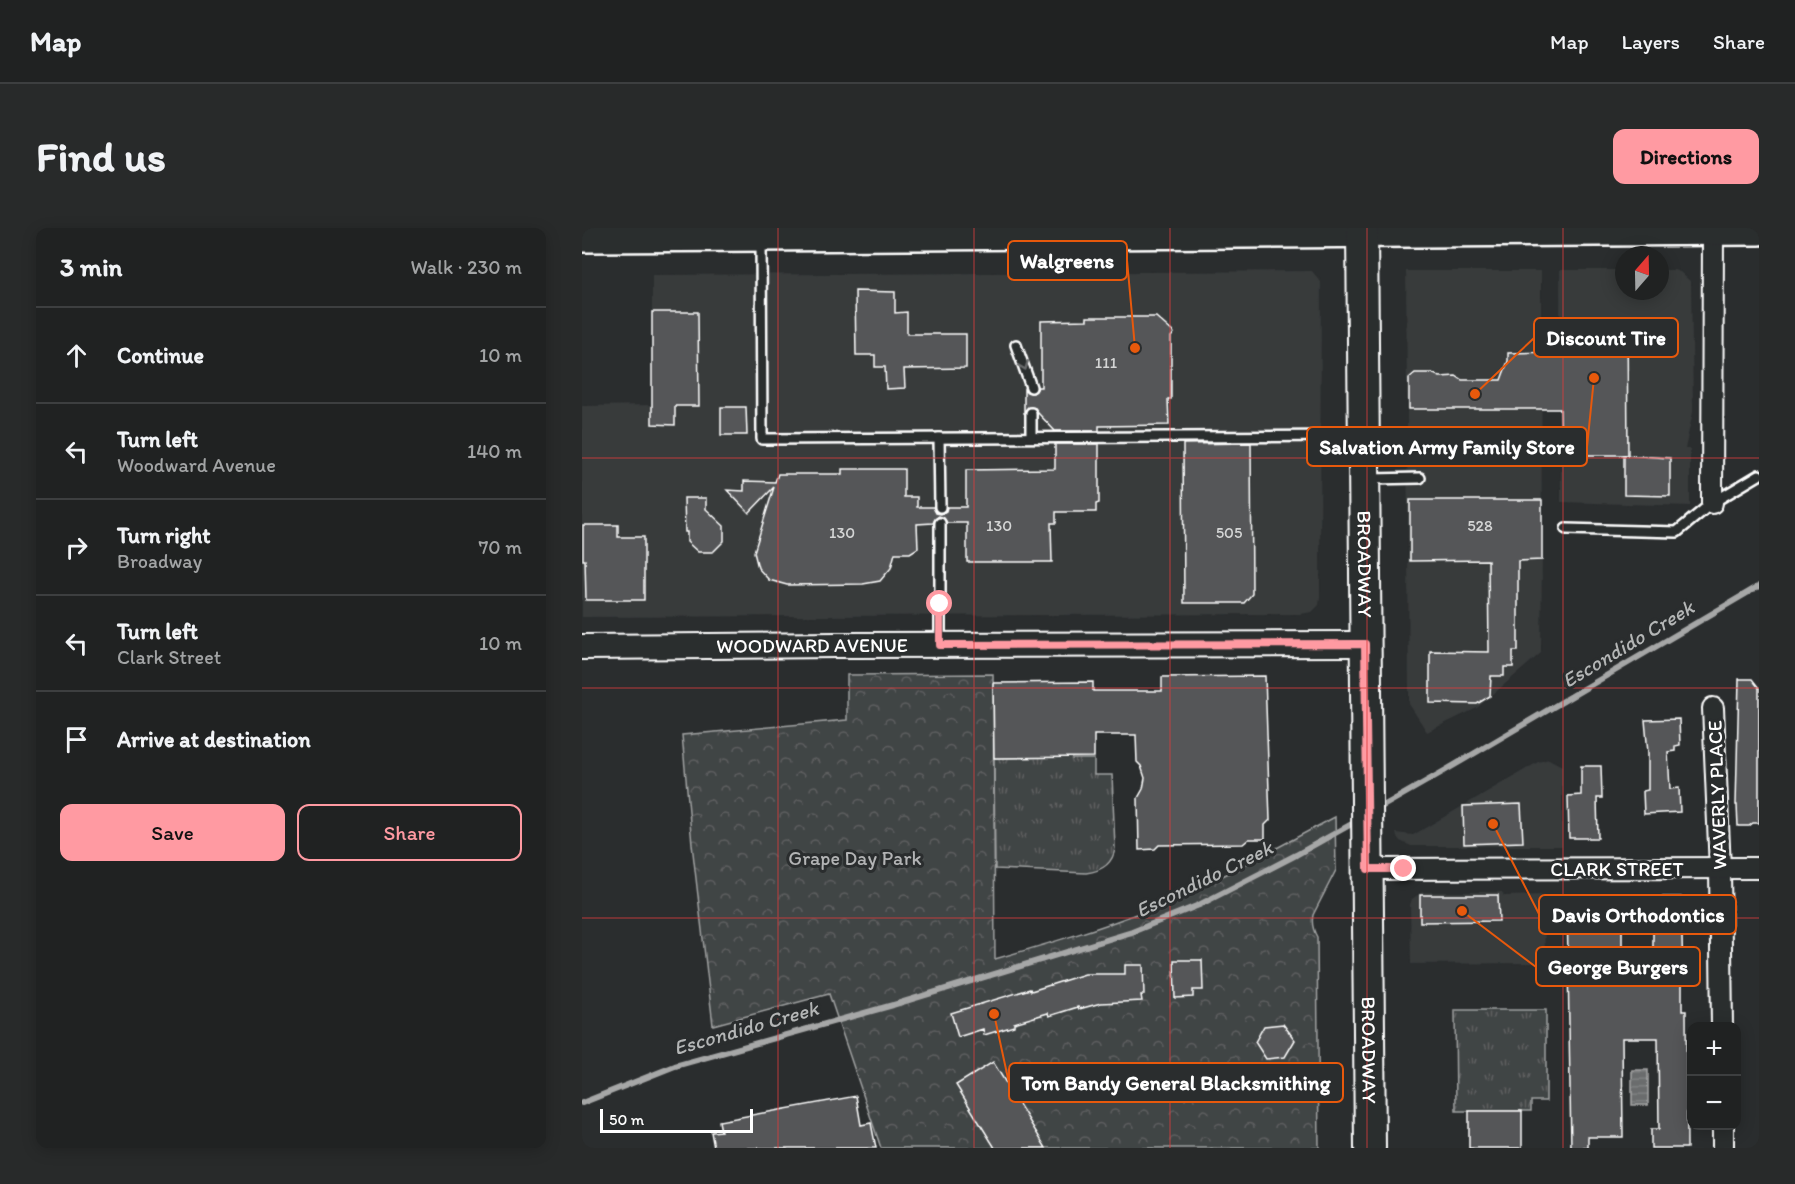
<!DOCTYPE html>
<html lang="en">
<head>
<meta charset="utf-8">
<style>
	:root { --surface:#202222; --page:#282a2a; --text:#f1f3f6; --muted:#a2a4a5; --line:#3d3f40; --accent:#ff9aa2 }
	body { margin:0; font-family:Itim,sans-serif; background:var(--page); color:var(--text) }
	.controls { position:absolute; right:18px; bottom:18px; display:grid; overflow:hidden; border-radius:12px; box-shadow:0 3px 15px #0003 }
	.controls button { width:54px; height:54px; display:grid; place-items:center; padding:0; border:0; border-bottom:2px solid var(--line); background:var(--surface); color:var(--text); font:30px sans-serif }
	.compass { position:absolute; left:1033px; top:18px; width:54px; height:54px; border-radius:50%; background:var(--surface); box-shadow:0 3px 15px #0003; rotate:20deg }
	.scale { position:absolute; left:18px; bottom:15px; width:153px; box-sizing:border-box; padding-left:6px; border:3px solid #fff; border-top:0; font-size:16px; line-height:21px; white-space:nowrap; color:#fff; -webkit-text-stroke:4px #2a2d2e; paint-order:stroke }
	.stop { position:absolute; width:18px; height:18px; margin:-14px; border:4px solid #ff9aa2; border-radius:50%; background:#fff }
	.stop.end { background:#ff9aa2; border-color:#fff; box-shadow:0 2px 6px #0008 }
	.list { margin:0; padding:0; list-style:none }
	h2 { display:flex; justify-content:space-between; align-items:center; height:78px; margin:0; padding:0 24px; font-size:26px }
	h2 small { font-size:20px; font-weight:400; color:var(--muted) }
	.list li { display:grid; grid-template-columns:39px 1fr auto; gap:18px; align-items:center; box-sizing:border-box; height:96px; padding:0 24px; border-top:2px solid var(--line) }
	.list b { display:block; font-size:22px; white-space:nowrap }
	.list p { margin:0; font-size:20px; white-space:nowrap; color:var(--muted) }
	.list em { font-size:20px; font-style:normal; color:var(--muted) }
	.actions { display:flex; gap:12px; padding:18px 24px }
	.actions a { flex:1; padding:14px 0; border:2px solid var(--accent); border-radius:12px; text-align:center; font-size:21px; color:var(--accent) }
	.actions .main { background:var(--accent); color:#111 }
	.icon { flex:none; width:33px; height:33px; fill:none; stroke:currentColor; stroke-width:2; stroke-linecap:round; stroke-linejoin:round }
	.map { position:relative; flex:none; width:1177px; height:920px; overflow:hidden; border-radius:12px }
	header { display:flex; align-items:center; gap:36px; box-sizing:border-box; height:84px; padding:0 30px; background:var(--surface); border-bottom:2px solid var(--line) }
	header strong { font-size:28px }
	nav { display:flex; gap:33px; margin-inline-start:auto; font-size:21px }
	.intro { display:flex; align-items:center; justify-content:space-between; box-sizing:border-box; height:144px; padding:0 36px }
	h1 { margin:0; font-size:42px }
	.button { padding:15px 27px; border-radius:12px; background:var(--accent); color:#111; font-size:21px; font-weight:700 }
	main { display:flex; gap:36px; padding:0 36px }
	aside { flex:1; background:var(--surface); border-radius:12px; box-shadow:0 3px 15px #0003 }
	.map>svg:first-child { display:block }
	.built { fill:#373a3b }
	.grass { fill:url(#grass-tufts); stroke:#a0a2a2; stroke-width:1.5 }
	.forest { fill:url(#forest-crowns); stroke:#a0a2a2; stroke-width:1.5 }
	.water { fill:url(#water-rules); stroke:#a6a7a7; stroke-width:1.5 }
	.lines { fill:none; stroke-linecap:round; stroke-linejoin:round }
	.stream { stroke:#a6a7a7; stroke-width:6 }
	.building { fill:#555758; stroke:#fff; stroke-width:1.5; fill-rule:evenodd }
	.service-casing { stroke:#fff; stroke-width:14 }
	.minor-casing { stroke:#fff; stroke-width:24 }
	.tertiary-casing { stroke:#fff; stroke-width:28 }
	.secondary-casing { stroke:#fff; stroke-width:32 }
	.primary-casing { stroke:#fff; stroke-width:34 }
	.service { stroke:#2a2d2e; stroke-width:9 }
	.minor { stroke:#2a2d2e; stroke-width:20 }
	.tertiary { stroke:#2a2d2e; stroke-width:24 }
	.secondary { stroke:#2a2d2e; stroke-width:27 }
	.primary { stroke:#2a2d2e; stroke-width:30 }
	.oneway { stroke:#6a6c6d }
	.route { stroke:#ff9aa2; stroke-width:8 }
	.grid { fill:none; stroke:#da3e3e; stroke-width:1.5; stroke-opacity:0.55 }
	.labels { text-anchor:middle; stroke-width:6; stroke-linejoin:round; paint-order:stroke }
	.number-label { font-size:16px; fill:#d4d5d5 }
	.street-label { font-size:20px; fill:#fff; stroke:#2a2d2e }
	.park-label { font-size:20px; fill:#b3b4b5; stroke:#2a2d2e }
	.water-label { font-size:21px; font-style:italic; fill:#b4b6b6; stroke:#2a2d2e }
	.leader { fill:none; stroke:#e8590c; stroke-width:2 }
	.callout-dot { fill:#e8590c; stroke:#2a2d2e; stroke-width:2 }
	.callout { fill:#2a2d2e; stroke:#e8590c; stroke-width:2 }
	.callout-label { font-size:21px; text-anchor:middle; font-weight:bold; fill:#fff }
</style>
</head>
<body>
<header>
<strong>Map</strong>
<nav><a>Map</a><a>Layers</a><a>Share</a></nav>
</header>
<div class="intro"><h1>Find us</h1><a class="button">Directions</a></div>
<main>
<aside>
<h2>3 min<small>Walk · 230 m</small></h2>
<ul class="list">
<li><svg class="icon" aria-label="ahead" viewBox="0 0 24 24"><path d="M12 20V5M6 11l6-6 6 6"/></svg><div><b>Continue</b></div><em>10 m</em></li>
<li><svg class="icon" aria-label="left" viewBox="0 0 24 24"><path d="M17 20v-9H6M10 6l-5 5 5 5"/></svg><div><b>Turn left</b><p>Woodward Avenue</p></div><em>140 m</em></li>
<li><svg class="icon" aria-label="right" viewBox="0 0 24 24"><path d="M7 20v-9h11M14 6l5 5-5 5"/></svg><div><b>Turn right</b><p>Broadway</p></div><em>70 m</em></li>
<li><svg class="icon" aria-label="left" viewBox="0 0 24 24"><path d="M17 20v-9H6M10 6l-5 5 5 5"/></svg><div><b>Turn left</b><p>Clark Street</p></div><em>10 m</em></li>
<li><svg class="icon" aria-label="arrive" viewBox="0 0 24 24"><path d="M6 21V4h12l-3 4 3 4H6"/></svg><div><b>Arrive at destination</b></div></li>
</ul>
<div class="actions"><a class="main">Save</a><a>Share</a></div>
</aside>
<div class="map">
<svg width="1177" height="920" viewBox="0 0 1177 920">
	<defs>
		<pattern id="grass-tufts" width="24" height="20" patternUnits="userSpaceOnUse" patternTransform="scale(1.5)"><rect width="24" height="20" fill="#414445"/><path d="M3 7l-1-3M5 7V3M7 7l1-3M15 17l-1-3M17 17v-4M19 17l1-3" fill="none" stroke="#5e6061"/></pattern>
		<pattern id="forest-crowns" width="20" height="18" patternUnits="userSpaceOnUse" patternTransform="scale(1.5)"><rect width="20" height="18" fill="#414445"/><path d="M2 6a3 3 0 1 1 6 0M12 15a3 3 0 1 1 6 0" fill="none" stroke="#5e6061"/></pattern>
		<pattern id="water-rules" width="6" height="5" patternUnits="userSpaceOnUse" patternTransform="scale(1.5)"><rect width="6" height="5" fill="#6a6c6d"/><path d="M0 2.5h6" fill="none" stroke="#808283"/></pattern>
	</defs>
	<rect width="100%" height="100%" fill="#2a2d2e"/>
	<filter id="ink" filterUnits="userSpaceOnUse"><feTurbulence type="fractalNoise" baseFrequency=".0167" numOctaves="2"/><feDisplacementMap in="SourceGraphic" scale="12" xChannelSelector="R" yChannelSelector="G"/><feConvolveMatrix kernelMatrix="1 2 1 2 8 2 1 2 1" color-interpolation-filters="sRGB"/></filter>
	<g filter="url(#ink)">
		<!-- built -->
		<g class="built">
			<path d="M 978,42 L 1042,42 L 1042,63 L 1078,63 L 1078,42 L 1092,42 L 1098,44 L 1109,54 L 1111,174 L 1111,184 L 1103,221 L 1108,221 L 1108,278 L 979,274 Z"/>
			<path d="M 730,43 L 739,54 L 738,370 L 737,377 L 730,384 L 718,386 L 0,389 L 0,178 L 70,177 L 70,47 Z"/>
			<path d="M 824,43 L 959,43 L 960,332 L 959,425 L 895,480 L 845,504 L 827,476 Z"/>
			<path d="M 967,531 L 980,538 L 980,618 L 829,618 L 818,613 L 815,609 L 814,605 L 831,607 L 956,534 Z"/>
			<path d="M 840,664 L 920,664 L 922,668 L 962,667 L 963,735 L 829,736 L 828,677 L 830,671 Z"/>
		</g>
		<!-- grass -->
		<g class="grass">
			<path d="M 489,529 L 490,531 L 512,531 L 512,547 L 530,547 L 533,620 C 531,636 519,643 504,645 L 413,641 L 412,530 Z"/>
			<path d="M 873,782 L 964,782 L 964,873 L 949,873 L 949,883 L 874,883 Z"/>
		</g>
		<!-- forest -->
		<path class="forest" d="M 411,446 L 413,731 C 465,716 517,701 567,681 C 631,656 692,621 753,589 L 754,642 L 731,687 C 729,696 731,702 735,709 L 737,920 L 299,920 L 247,766 L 131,797 L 110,616 L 100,507 L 265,492 L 265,447 Z"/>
		<!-- water -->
		<rect class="water" x="1050" y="842" width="16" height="35"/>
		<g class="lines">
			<!-- stream -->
			<g class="stream">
				<path d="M 794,582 L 864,542 L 1177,358"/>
				<path d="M 0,875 L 93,838 L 311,777 L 550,704 L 617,677 L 714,627 L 775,593"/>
			</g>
		</g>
		<!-- building -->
		<g class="building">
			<path d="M 273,63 L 313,64 L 313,85 L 325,84 L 325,106 L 384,106 L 384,140 L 322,141 L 323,160 L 304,161 L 303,139 L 293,139 L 293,127 L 274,127 Z"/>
			<path d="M 70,84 L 116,84 L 117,178 L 93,178 L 93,197 L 70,196 Z"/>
			<path d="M 505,89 L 574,89 L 592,105 L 589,109 L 589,171 L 586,171 L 587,197 L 517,198 L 517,203 L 473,203 L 456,185 L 453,180 L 446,179 L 442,184 L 442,161 L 445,164 L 451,165 L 454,163 L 456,159 L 459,159 L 459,93 L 505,92 Z"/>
			<path d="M 1045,89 L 1046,227 L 979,227 L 978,181 L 827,181 L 827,150 L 833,145 L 850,145 L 858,149 L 874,148 L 880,152 L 919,152 L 926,133 L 926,125 L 978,124 L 978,90 Z"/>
			<path d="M 139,179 L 164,179 L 165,207 L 139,207 Z"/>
			<path d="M 669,215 L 670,366 L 662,375 L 602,375 L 601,216 Z"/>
			<path d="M 473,216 L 517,216 L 517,275 L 514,276 L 514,284 L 474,284 L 474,295 L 469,295 L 470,334 L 385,334 L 385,295 L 365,295 L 362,290 L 357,288 L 353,291 L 351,295 L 335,296 L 336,320 L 328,325 L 313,325 L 309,340 L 298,353 L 281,356 L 205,357 L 187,352 L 176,340 L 172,324 L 192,259 L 167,285 L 145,262 L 162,263 L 162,253 L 193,254 L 196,246 L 260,246 L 260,241 L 322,241 L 322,269 L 335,269 L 335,279 L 351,279 L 354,285 L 359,286 L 364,283 L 365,279 L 384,279 L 384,242 L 473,241 Z"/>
			<path d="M 1042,227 L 1088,230 L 1088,268 L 1042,267 Z"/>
			<path d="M 102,270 L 124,270 L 124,281 L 142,298 L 142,313 L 131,324 L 116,324 L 105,314 L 105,304 L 103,304 Z"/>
			<path d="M 828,272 L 960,272 L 960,332 L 936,333 L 936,423 L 931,423 L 931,439 L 922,439 L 922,448 L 909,448 L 908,468 L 895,476 L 848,475 L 848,423 L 907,424 L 906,332 L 828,333 Z"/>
			<path d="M 1,297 L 36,297 L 36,309 L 62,309 L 62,372 L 4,372 L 3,332 L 1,332 Z"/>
			<path d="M 683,448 L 688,592 L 683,597 L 683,611 L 667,611 L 661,616 L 577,617 L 573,621 L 557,622 L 556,570 L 561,561 L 563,550 L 559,538 L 555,534 L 554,507 L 512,507 L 512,529 L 412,530 L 411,455 L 511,454 L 511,463 L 580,463 L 580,449 Z"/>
			<path d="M 1157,451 L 1170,451 L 1177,460 L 1177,595 L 1171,595 L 1167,598 L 1156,598 L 1155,577 L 1154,577 Z"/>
			<path d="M 1097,491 L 1098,517 L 1093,518 L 1093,523 L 1086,524 L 1088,561 L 1097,560 L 1098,584 L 1062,586 L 1061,563 L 1066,562 L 1066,525 L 1063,492 Z"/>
			<path d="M 999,538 L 1019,538 L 1020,570 L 1015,570 L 1016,610 L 987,610 L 986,568 L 999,567 Z"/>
			<path d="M 939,576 L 941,614 L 882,616 L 881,578 Z"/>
			<path d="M 838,667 L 916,667 L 917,693 L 838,694 Z"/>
			<path d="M 1039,669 L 1099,669 L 1101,748 L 1100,748 L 1100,783 L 1104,783 L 1105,920 L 1069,920 L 1069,901 L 1077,901 L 1076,810 L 1040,810 L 1041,909 L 1006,909 L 1006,920 L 989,920 L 985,671 ZM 1040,699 L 1071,699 L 1071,749 L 1040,749 Z"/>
			<path d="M 592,732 L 620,732 L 621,762 L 611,762 L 611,769 L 593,770 Z"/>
			<path d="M 543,737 L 561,737 L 562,767 L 559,767 L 560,773 L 519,775 L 497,781 L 496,779 L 467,788 L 466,785 L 432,795 L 432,798 L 402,807 L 401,801 L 376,809 L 369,785 L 448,761 L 449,763 L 503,746 L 543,746 Z"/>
			<path d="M 701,796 L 713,812 L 703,829 L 684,831 L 673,814 L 682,798 Z"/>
			<path d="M 411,834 L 464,920 L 413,920 L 374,857 Z"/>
			<path d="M 274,868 L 279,897 L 289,895 L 294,920 L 132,920 L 129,904 L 139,903 L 137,893 Z"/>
			<rect x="887" y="883" width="53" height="37"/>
		</g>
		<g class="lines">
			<defs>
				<g id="service">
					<path d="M 179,10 L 180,211 L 776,208"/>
					<path d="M 434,117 L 449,159"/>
					<path d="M 449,185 L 449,209"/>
					<path d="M 357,210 L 358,279"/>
					<path d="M 788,251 L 838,250"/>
					<path d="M 358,295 L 358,416"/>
					<path d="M 984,301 L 1095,304 L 1130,275 L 1177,247"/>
				</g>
				<g id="minor">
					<path d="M 1130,275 L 1131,4"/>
					<path d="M 1131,480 L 1138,641 L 1140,798"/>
					<path d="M 786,641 L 1177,640"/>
					<path d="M 1141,898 L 1141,920"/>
				</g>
				<g id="tertiary">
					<path id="s1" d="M 0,419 L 255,417 L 783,416"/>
				</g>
				<path id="secondary" d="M 0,10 L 1177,3"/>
				<g id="primary">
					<path id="s2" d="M 780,0 L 788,920"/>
				</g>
			</defs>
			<!-- service casing -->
			<use href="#service" class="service-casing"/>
			<!-- minor casing -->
			<use href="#minor" class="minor-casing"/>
			<!-- tertiary casing -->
			<use href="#tertiary" class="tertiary-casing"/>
			<!-- secondary casing -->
			<use href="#secondary" class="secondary-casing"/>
			<!-- primary casing -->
			<use href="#primary" class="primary-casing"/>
			<!-- service -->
			<use href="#service" class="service"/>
			<!-- minor -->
			<use href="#minor" class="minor"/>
			<!-- tertiary -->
			<use href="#tertiary" class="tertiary"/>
			<!-- secondary -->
			<use href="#secondary" class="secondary"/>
			<!-- primary -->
			<use href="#primary" class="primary"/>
		</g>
		<!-- one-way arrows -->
		<defs><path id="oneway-chevron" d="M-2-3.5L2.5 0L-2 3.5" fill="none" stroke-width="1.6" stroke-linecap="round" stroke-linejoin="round" transform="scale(1.5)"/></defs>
		<use class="oneway" href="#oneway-chevron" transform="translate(442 138) rotate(68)"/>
	</g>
	<g class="lines" filter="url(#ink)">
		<!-- route -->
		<path class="route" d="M 358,376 L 358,417 L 783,416 L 786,641 L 822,641"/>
	</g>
	<!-- grid -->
	<path class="grid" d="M 196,0 L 196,920M 392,0 L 392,920M 588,0 L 588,920M 785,0 L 785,920M 981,0 L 981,920M 0,230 L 1177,230M 0,460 L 1177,460M 0,690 L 1177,690"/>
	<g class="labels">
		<!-- number labels -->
		<g class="number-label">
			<text x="524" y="140">111</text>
			<text x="417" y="303">130</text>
			<text x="898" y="303">528</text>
			<text x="260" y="310">130</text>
			<text x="647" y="310">505</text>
		</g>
		<!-- street labels -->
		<g class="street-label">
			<text dy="7" stroke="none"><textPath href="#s2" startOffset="336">BROADWAY</textPath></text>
			<text dy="7" stroke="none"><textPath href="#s1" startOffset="230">WOODWARD AVENUE</textPath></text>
			<text transform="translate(1135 567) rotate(-92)" y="7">WAVERLY PLACE</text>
			<text x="1035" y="648">CLARK STREET</text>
			<text dy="7" stroke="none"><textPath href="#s2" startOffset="822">BROADWAY</textPath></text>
		</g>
		<!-- park labels -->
		<g class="park-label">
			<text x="273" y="637">Grape Day Park</text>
		</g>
		<!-- water labels -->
		<g class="water-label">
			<text transform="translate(1046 416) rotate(-31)" y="7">Escondido Creek</text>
			<text transform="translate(622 651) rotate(-26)" y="7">Escondido Creek</text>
			<text transform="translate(164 800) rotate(-16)" y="7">Escondido Creek</text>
		</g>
	</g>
	<!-- callouts -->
	<path class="leader" d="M553 120L545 32M893 166L952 110M1012 150L1005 219M911 596L957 686M880 683L954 739M412 786L427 855"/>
	<g class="callout-dot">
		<circle cx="553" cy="120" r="6"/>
		<circle cx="893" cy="166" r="6"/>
		<circle cx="1012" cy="150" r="6"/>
		<circle cx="911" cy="596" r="6"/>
		<circle cx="880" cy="683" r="6"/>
		<circle cx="412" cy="786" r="6"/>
	</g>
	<g class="callout">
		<rect x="426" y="13" width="119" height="39" rx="6"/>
		<rect x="952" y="90" width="144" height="39" rx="6"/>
		<rect x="725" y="199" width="280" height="39" rx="6"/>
		<rect x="957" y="667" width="197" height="39" rx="6"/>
		<rect x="954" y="719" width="164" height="39" rx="6"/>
		<rect x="427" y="835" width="334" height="39" rx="6"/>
	</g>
	<g class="callout-label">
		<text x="485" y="40">Walgreens</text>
		<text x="1024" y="117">Discount Tire</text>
		<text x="865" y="226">Salvation Army Family Store</text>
		<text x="1056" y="694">Davis Orthodontics</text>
		<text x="1036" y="746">George Burgers</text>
		<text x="594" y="862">Tom Bandy General Blacksmithing</text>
	</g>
</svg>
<div class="controls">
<button>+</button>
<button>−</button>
</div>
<svg class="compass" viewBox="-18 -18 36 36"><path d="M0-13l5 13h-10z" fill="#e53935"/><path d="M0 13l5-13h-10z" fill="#a2a4a5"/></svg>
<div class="scale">50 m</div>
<div class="stop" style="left:358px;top:376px"></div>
<div class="stop end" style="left:822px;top:641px"></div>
</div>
</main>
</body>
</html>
